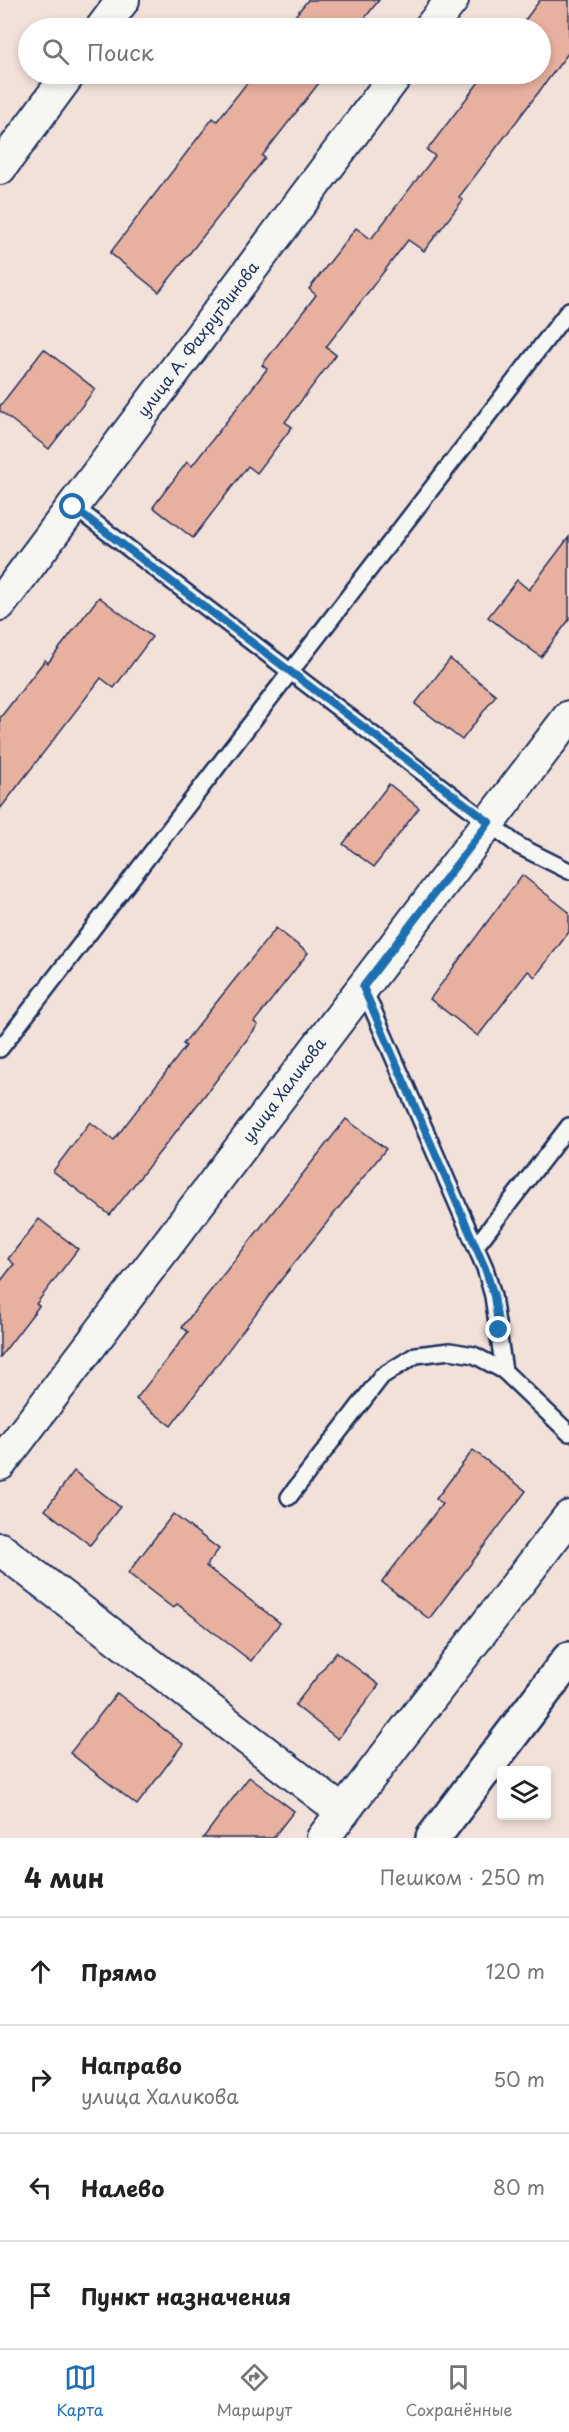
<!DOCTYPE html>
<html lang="ru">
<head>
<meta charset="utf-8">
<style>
	:root { --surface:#fff; --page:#f2f2f2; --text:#222; --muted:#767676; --line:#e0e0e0; --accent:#1f6fb2 }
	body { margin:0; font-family:"Playpen Sans",sans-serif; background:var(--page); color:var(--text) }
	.controls { position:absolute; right:18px; bottom:18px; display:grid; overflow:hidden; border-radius:6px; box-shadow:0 3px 9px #0003 }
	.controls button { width:54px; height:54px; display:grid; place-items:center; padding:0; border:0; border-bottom:2px solid var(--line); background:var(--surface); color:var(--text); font:30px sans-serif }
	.stop { position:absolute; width:18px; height:18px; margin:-14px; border:4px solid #1f6fb2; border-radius:50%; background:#fff }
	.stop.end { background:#1f6fb2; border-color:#fff; box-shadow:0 2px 6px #0008 }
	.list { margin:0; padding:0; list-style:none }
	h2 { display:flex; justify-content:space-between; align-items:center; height:78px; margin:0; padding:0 24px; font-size:26px }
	h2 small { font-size:20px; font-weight:400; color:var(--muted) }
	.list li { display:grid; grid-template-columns:39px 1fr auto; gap:18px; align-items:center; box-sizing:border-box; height:108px; padding:0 24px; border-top:2px solid var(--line) }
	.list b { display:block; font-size:22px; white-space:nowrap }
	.list p { margin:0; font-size:20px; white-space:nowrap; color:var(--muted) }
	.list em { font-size:20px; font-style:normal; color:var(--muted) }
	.icon { flex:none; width:33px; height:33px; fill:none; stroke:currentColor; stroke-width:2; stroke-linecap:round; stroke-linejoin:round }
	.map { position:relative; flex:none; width:569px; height:1838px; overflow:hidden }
	.search { position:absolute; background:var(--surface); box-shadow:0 3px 9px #0003; left:18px; right:18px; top:18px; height:66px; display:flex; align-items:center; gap:15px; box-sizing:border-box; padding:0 21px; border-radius:33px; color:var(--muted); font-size:22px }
	.sheet { height:510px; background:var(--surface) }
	nav { display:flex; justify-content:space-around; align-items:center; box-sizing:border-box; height:84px; border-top:2px solid var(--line); background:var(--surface); font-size:16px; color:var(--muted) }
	nav a { display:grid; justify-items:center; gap:3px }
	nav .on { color:var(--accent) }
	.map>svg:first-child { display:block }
	.building { fill:#e8b09f; stroke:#1b2f5e; stroke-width:1.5 }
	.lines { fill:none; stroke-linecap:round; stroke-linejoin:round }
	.lane-casing { stroke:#1b2f5e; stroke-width:20 }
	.street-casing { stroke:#1b2f5e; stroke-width:36 }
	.secondary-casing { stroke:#1b2f5e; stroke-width:38 }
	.lane { stroke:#f6f6f2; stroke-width:15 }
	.street { stroke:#f6f6f2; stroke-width:32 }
	.secondary { stroke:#f6f6f2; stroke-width:33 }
	.route { stroke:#1f6fb2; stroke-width:8 }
	.labels { text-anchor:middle; stroke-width:4.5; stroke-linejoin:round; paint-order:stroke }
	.street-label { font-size:16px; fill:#1b2f5e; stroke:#f6f6f2 }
</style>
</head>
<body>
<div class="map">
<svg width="569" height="1838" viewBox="0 0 569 1838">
	<rect width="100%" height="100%" fill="#f2e1d9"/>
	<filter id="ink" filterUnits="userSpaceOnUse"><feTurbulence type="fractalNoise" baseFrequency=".0167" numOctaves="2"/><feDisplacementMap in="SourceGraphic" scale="12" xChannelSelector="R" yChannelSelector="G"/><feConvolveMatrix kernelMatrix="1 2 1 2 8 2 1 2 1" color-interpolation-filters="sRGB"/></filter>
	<g filter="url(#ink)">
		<!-- building -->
		<g class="building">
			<path d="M 308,0 L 379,0 L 357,28 L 285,28 Z"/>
			<path d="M 540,0 L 569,0 L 569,52 L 459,197 L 463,200 L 424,251 L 408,240 L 326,347 L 336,355 L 285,422 L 292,427 L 257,473 L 248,466 L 193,538 L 153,507 L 187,462 L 192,466 L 267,369 L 262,365 L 316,295 L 309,289 L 356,228 L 371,239 L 435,156 L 427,150 L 485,74 L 540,74 L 540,28 L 519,28 Z"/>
			<path d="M 254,74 L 326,74 L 262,156 L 265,158 L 159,292 L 110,253 L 213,118 L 217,121 Z"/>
			<path d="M 44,349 L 95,389 L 49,449 L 0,411 L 0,406 Z"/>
			<path d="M 569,537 L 569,620 L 541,657 L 488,617 L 517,580 L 529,590 Z"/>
			<path d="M 99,597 L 152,637 L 114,688 L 101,678 L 0,809 L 0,718 L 45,660 L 48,663 Z"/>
			<path d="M 450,659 L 496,695 L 462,740 L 415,704 Z"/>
			<path d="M 389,784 L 419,808 L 374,867 L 343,844 Z"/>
			<path d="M 522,875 L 569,912 L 569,932 L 535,977 L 528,971 L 478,1036 L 430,999 Z"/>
			<path d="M 276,928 L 308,953 L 254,1022 L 258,1025 L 205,1095 L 110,1215 L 53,1171 L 90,1122 L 114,1140 L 186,1046 L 183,1044 Z"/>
			<path d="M 346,1119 L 386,1149 L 284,1276 L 171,1426 L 136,1399 L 188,1332 L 182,1327 Z"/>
			<path d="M 39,1219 L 78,1249 L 36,1304 L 39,1306 L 0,1357 L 0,1282 L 14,1264 L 8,1259 Z"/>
			<path d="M 473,1450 L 526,1491 L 429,1619 L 382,1582 L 442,1504 L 436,1499 Z"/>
			<path d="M 74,1471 L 120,1507 L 90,1545 L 45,1510 Z"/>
			<path d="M 173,1514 L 219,1549 L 206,1566 L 280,1623 L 251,1661 L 177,1604 L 173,1608 L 128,1573 Z"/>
			<path d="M 336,1652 L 379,1685 L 338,1739 L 295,1705 Z"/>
			<path d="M 117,1693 L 183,1744 L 137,1805 L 70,1753 Z"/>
			<path d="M 249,1777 L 294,1811 L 273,1838 L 203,1838 Z"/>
		</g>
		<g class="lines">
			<defs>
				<g id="lane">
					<path d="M 73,506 L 519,846 L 569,871"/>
					<path d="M 363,987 L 485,1268 L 493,1296 L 504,1371"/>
					<path d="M 0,1049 L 569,310"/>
					<path d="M 476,1246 L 569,1126"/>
					<path d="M 289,1497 L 382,1376 L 416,1355 L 450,1351 L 474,1355 L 504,1371 L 569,1433"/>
				</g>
				<g id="street">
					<path d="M 102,28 L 123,0"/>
					<path d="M 430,28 L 452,0"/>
					<path d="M 0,168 L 69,74"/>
					<path d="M 0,604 L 397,74"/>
					<path d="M 0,1464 L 569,717"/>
					<path d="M 0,1549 L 343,1812"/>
					<path d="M 323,1838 L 569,1517"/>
				</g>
				<path id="secondary" d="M 433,1838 L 569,1659"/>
			</defs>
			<!-- lane casing -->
			<use href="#lane" class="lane-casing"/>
			<!-- street casing -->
			<use href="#street" class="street-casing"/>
			<!-- secondary casing -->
			<use href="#secondary" class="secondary-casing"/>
			<!-- lane -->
			<use href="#lane" class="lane"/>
			<!-- street -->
			<use href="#street" class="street"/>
			<!-- secondary -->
			<use href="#secondary" class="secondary"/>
		</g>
	</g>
	<g class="lines" filter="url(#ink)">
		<!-- route -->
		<path class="route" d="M 73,507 L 489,822 L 363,987 L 485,1268 L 494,1296 L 499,1330"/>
	</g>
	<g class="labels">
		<!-- street labels -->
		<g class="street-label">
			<text transform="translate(198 339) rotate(-53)" y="6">улица А. Фахрутдинова</text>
			<text transform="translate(284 1090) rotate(-53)" y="6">улица Халикова</text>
		</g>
	</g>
</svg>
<div class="controls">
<button><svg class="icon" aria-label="layers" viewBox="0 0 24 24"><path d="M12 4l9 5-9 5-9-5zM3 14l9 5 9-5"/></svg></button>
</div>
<div class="stop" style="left:73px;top:507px"></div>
<div class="stop end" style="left:499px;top:1330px"></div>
<div class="search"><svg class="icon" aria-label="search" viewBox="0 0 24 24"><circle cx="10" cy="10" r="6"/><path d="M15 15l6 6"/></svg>Поиск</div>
</div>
<section class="sheet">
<h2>4 мин<small>Пешком · 250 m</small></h2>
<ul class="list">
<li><svg class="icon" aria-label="ahead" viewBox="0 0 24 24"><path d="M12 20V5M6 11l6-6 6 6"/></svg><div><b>Прямо</b></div><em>120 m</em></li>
<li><svg class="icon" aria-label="right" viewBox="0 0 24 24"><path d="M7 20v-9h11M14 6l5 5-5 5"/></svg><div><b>Направо</b><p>улица Халикова</p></div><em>50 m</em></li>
<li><svg class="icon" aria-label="left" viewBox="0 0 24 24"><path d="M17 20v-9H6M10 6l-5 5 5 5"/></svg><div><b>Налево</b></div><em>80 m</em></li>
<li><svg class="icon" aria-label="arrive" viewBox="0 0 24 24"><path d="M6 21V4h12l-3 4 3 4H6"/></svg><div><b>Пункт назначения</b></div></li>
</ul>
</section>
<nav>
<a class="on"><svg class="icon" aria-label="map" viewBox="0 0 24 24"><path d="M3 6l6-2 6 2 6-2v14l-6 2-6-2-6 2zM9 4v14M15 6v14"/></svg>Карта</a>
<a><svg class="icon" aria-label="directions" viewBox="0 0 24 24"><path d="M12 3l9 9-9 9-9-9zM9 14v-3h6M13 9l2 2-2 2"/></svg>Маршрут</a>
<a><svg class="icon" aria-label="saved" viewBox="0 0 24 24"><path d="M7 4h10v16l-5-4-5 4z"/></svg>Сохранённые</a>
</nav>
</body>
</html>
